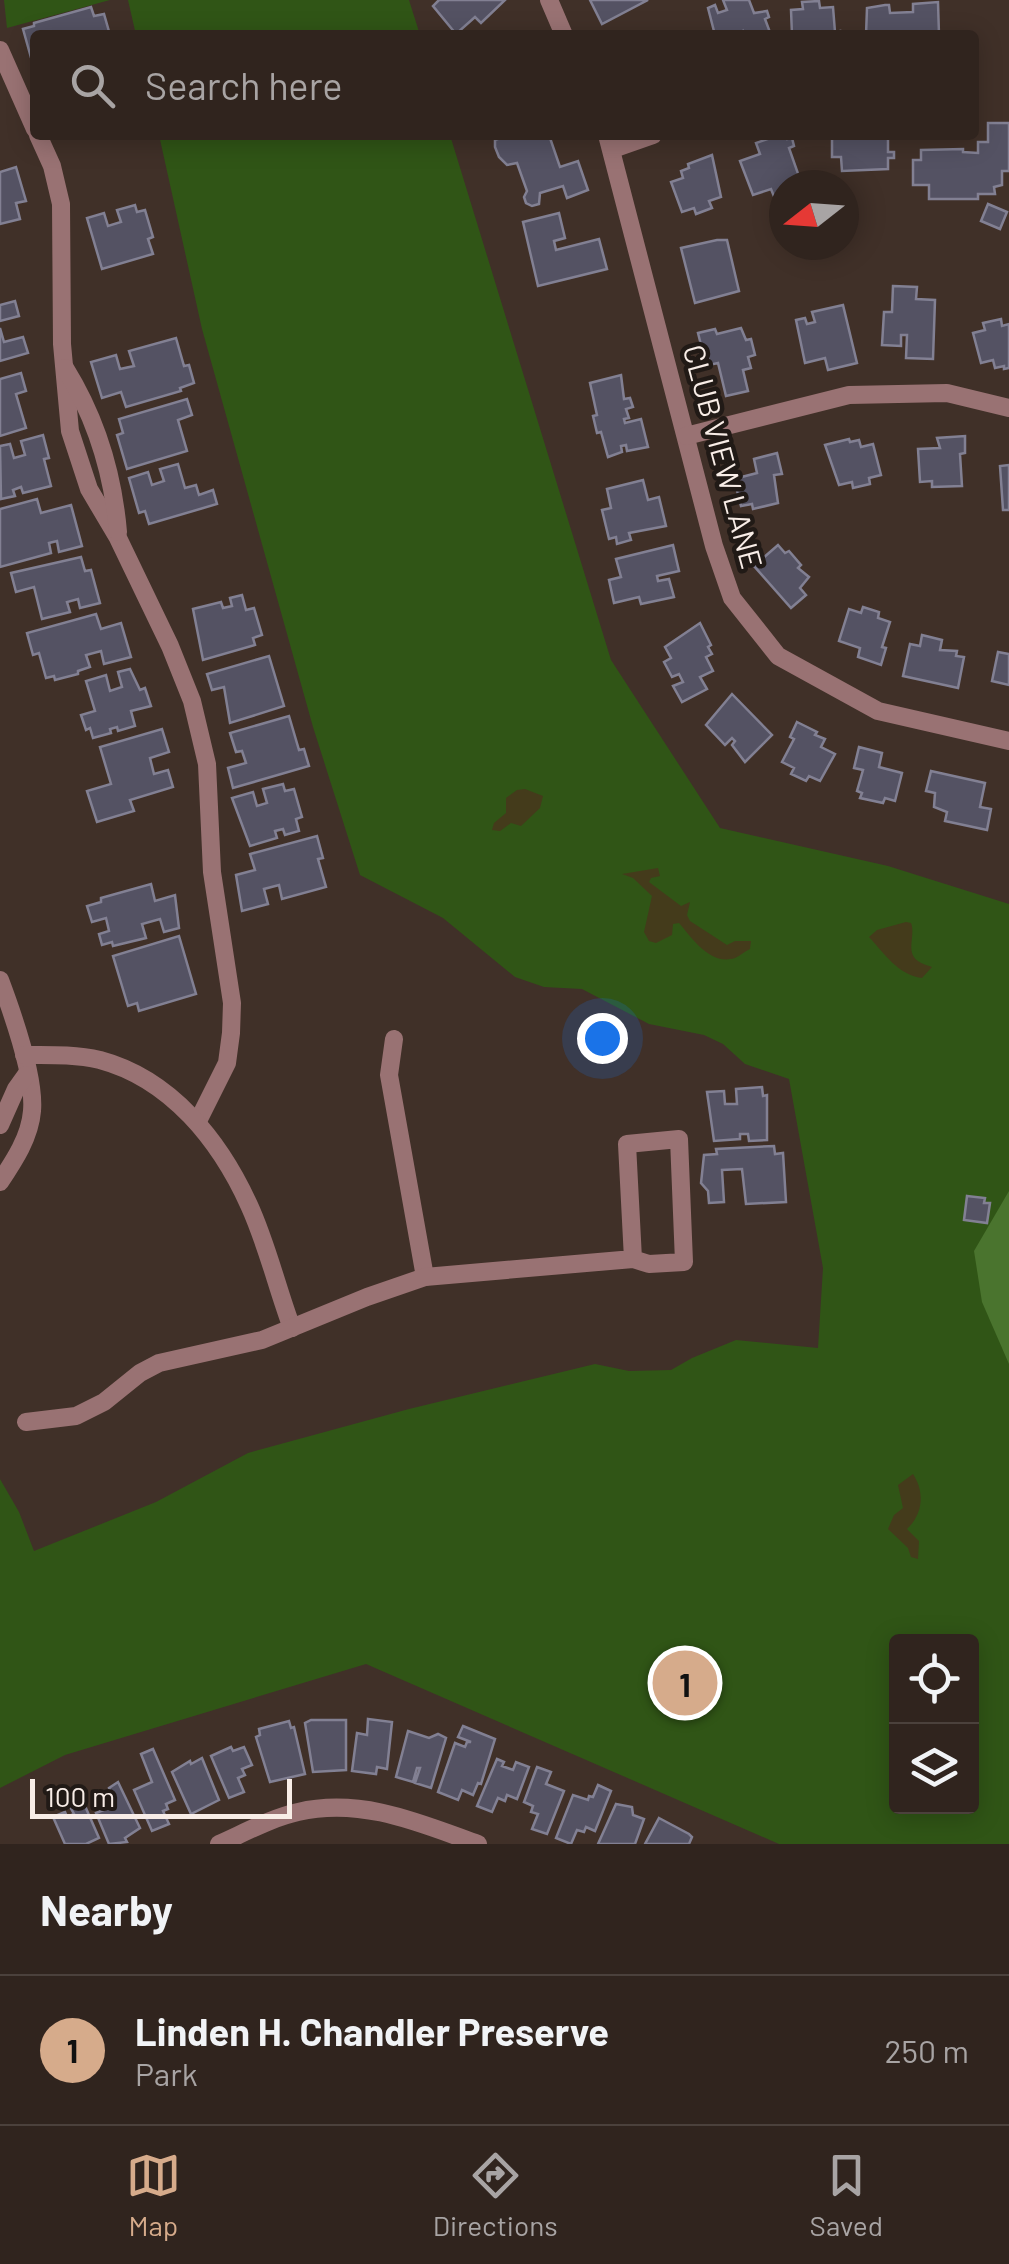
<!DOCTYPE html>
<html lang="en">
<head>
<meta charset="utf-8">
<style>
	:root { --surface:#30241e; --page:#382c27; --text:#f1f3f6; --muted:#a8a4a4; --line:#4b413c; --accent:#d6ab8b }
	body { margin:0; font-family:Barlow,sans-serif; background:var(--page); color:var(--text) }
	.controls { position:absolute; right:30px; bottom:30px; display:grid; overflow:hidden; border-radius:10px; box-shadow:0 5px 25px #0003 }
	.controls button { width:90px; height:90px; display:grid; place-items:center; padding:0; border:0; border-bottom:2px solid var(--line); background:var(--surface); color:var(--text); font:50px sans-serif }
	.compass { position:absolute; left:769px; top:170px; width:90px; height:90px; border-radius:50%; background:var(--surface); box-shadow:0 5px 25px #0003; rotate:253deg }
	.scale { position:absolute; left:30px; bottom:25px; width:262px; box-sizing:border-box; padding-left:10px; border:5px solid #f8ede7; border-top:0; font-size:28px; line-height:35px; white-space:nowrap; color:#f8ede7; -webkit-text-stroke:8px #211a16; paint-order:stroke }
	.you { position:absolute; left:602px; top:1038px; width:35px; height:35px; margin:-25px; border:8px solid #fff; border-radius:50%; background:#1a73e8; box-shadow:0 0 0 15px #1a73e833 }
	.badge { display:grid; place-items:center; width:65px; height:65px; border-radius:50%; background:var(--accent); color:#111; font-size:32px; font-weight:700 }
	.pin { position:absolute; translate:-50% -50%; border:5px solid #fff; box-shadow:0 2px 10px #0006 }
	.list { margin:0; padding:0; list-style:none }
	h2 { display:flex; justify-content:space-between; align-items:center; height:130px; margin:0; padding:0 40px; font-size:42px }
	h2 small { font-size:32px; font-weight:400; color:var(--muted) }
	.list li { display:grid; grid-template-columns:65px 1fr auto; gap:30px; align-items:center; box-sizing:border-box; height:150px; padding:0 40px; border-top:2px solid var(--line) }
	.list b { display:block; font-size:38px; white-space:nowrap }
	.list p { margin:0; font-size:32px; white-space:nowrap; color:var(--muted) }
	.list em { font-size:32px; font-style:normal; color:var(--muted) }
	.icon { flex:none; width:55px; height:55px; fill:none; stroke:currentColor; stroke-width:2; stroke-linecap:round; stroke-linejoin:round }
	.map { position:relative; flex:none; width:1009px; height:1844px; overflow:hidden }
	.search { position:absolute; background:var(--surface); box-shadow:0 5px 25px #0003; left:30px; right:30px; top:30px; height:110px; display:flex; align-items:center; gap:25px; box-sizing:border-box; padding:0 35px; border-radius:10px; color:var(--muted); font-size:38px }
	.sheet { height:280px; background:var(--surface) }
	nav { display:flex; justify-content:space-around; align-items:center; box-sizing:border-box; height:140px; border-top:2px solid var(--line); background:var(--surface); font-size:28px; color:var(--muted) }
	nav a { display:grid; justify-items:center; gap:5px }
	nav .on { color:var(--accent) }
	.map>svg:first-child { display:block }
	.green { fill:#305516; fill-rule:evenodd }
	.forest { fill:#4a742e }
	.sand { fill:#443b1b }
	.building { fill:#545263; stroke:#828093; stroke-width:2.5 }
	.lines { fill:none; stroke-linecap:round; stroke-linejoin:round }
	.street { stroke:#997273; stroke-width:18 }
	.labels { text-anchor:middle; stroke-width:9; stroke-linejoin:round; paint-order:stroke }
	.street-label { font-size:30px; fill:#f8ede7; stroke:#211a16 }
</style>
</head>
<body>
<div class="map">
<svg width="1009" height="1844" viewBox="0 0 1009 1844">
	<rect width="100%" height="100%" fill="#403028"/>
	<!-- green -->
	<g class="green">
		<path d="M 4,0 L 110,0 L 7,28 Z"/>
		<path d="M 128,0 L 409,0 L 420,35 L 136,35 Z"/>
		<path d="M 159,135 L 450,135 L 611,660 L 720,828 L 888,866 L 1009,904 L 1009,1844 L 779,1844 L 366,1664 L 65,1755 L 0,1788 L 0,1479 L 19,1512 L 34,1551 L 156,1502 L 248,1453 L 409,1409 L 595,1364 L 629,1371 L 671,1370 L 692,1358 L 736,1340 L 818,1348 L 823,1268 L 789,1079 L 745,1064 L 723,1044 L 704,1035 L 649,1024 L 582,989 L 544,987 L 515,977 L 443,918 L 360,875 L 313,727 L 202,329 ZM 896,1642 L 972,1642 L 972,1806 L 896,1806 Z"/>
	</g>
	<!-- forest -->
	<path class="forest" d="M 1009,1191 L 1009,1364 L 982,1302 L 974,1251 Z"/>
	<!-- sand -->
	<g class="sand">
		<path d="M 525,789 L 543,796 L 540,808 L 521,826 L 511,823 L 500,831 L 492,830 L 494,823 L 506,813 L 506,798 L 517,790 Z"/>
		<path d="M 658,868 L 660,876 L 651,878 L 649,882 L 681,906 L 690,902 L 687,915 L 690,921 L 727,945 L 735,941 L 751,941 L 750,949 C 745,951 740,956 735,958 C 710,966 692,938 679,923 L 673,924 L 672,935 L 656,943 L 649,941 L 644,932 L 652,896 L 633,878 L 622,874 Z"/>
		<path d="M 906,922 L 911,923 C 916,935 905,952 918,961 C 922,964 927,965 932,967 L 922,978 C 898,975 884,953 869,937 L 877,930 Z"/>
		<path d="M 913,1474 C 925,1492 923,1514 907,1529 L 919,1541 L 918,1559 L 911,1557 L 908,1548 L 888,1529 L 894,1515 L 903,1508 L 898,1485 Z"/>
	</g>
	<!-- building -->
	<g class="building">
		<path d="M 439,0 L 505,0 L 481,23 L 475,17 L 456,34 L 433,6 Z"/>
		<path d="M 590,0 L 648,0 L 602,24 Z"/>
		<path d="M 723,0 L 749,0 L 754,13 L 767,11 L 769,17 L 765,19 L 771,35 L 745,35 L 743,31 L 740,35 L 715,35 L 708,8 L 715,5 L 718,13 L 727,10 Z"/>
		<path d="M 819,1 L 820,8 L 833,7 L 835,32 L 840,31 L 840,35 L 792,35 L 791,10 L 803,9 L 802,2 Z"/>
		<path d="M 938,2 L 939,35 L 866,35 L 867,8 L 885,5 L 889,5 L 890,13 L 913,12 L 913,4 Z"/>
		<path d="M 91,7 L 94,16 L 104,14 L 110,35 L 35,35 L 35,72 L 23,29 L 34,26 L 34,23 Z"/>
		<path d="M 988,123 L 1009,123 L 1009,171 L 1002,171 L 1002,185 L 994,187 L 995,194 L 978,194 L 978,199 L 929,199 L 929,185 L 913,185 L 913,160 L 921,160 L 921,150 L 963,149 L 963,152 L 978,153 L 978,142 L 988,142 Z"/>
		<path d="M 508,135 L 549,135 L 560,167 L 578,161 L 588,190 L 567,198 L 563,186 L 540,193 L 539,204 L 532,206 L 526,203 L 524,197 L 527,191 L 517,163 L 507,165 L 499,157 L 495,147 L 495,140 Z"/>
		<path d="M 779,135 L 785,135 L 787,139 L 792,138 L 794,146 L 789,148 L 802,185 L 784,185 L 784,196 L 775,199 L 771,189 L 753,195 L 740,161 L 760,154 L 756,143 Z"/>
		<path d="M 832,138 L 888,138 L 888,152 L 894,152 L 894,158 L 888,158 L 888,169 L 842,171 L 841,157 L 832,157 Z"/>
		<path d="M 712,155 L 721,197 L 709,201 L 712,208 L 696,214 L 694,208 L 682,212 L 671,182 L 683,178 L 681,171 L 689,168 L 688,164 Z"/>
		<path d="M 16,167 L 26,201 L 16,203 L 20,219 L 0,224 L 0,172 Z"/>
		<path d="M 988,204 L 1007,212 L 1000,229 L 981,221 Z"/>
		<path d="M 135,205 L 137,212 L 145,210 L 153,237 L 148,239 L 153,254 L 102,269 L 87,218 L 104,213 L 108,226 L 121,222 L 117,210 Z"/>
		<path d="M 559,213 L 565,238 L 554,241 L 556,250 L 599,239 L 607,269 L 538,286 L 523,222 Z"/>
		<path d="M 717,240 L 727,240 L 739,291 L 695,303 L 681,248 Z"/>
		<path d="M 893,286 L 917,287 L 916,299 L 935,300 L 933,359 L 906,358 L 907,335 L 901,335 L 901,346 L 882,345 L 884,312 L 892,312 Z"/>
		<path d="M 15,301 L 19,316 L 0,321 L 0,305 Z"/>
		<path d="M 843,305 L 857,363 L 828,370 L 825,358 L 805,363 L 796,320 L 805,318 L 807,324 L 815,322 L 812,312 Z"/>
		<path d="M 1001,319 L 1002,326 L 1009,324 L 1009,368 L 1004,369 L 1004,366 L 995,368 L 993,360 L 981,363 L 973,333 L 985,330 L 983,323 Z"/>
		<path d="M 0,328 L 4,342 L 23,337 L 28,353 L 0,361 Z"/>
		<path d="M 741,328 L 746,340 L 751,339 L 755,355 L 748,357 L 751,368 L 743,370 L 748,391 L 726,396 L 718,363 L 709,365 L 708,356 L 704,357 L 698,333 L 715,329 L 717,334 Z"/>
		<path d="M 176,338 L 184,366 L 189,365 L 194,383 L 180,388 L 181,391 L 126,407 L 121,392 L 102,398 L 91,362 L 116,355 L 120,369 L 134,366 L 129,351 Z"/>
		<path d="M 21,373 L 26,391 L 16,394 L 26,428 L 0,436 L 0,379 Z"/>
		<path d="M 621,375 L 624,399 L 630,398 L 633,407 L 626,409 L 629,418 L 624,419 L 625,423 L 641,419 L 648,447 L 627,451 L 626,445 L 621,446 L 622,452 L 608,457 L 601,432 L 597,433 L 593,416 L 597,415 L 590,383 Z"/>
		<path d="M 187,399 L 192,415 L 178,420 L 187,451 L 127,469 L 117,435 L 123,433 L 119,419 Z"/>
		<path d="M 43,435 L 49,458 L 44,459 L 51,486 L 23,493 L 21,487 L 13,490 L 15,496 L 1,499 L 0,446 L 10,444 L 14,458 L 25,455 L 21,441 Z"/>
		<path d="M 965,436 L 965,453 L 960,454 L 962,486 L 932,487 L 932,481 L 920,482 L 918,449 L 940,448 L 937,438 Z"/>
		<path d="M 849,439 L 850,442 L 859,440 L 861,447 L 873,444 L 881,475 L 869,478 L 870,484 L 853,488 L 852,482 L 839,485 L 825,445 Z"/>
		<path d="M 777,453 L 782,474 L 774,475 L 778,503 L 753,509 L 752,504 L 741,506 L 734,479 L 757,473 L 754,459 Z"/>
		<path d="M 178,464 L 185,488 L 196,485 L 199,495 L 213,490 L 217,504 L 149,524 L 145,511 L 139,513 L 129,478 L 148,472 L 152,485 L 164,481 L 160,469 Z"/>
		<path d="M 1009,465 L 1009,510 L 1003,510 L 1000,466 Z"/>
		<path d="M 643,480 L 648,500 L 659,497 L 666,526 L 629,533 L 631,540 L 617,544 L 616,537 L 609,539 L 602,510 L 611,508 L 607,489 Z"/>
		<path d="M 37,499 L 41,513 L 71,505 L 82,546 L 59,552 L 57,541 L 49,543 L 51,553 L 0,567 L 0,509 Z"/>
		<path d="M 673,545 L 679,571 L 657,576 L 658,581 L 669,579 L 674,597 L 641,604 L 639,597 L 614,603 L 609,580 L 621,577 L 616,559 Z"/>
		<path d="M 778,545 L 785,553 L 789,551 L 801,565 L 798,568 L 809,577 L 800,588 L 806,595 L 791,608 L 754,566 Z"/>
		<path d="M 81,557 L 85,571 L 91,570 L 100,603 L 80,608 L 78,599 L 67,602 L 70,612 L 42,619 L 34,587 L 16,592 L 11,573 Z"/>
		<path d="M 242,595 L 246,610 L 254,608 L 262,635 L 253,638 L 255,645 L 203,660 L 193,609 L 221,602 L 223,608 L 232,606 L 230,598 Z"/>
		<path d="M 863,607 L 879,612 L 878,618 L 890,622 L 882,647 L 886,648 L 881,665 L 858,657 L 860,648 L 839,641 L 849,609 L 861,613 Z"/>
		<path d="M 96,614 L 101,629 L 121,623 L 131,657 L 104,664 L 101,651 L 86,655 L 90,667 L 78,671 L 78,674 L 55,680 L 54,676 L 46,678 L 39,653 L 33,655 L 27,633 Z"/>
		<path d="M 700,623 L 711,645 L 708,647 L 712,654 L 706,657 L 713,671 L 700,677 L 707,689 L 682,702 L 673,686 L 683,682 L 679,674 L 672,677 L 664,662 L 671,658 L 665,647 Z"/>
		<path d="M 922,635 L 942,640 L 940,650 L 957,651 L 956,656 L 964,657 L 958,688 L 903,676 L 910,644 L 920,646 Z"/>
		<path d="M 998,652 L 1009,654 L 1009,685 L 992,681 Z"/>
		<path d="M 269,656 L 284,706 L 230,723 L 224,687 L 212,690 L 207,674 Z"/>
		<path d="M 130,669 L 140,690 L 145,688 L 151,706 L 131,711 L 135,726 L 118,731 L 117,727 L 110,729 L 111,733 L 93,738 L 90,728 L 86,730 L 81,715 L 95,711 L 86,681 L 106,675 L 110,691 L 122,687 L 118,672 Z"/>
		<path d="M 732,694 L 772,735 L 745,762 L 732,745 L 735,741 L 732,738 L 725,745 L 706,725 Z"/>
		<path d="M 289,716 L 299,750 L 304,749 L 309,766 L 233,788 L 228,768 L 246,763 L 242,751 L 236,752 L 230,733 Z"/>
		<path d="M 797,722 L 817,732 L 815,735 L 825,739 L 821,747 L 835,754 L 820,781 L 809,776 L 806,781 L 791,774 L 794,768 L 782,762 L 794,739 L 790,737 Z"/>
		<path d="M 162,729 L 169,752 L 150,758 L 154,774 L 168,770 L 173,787 L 130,800 L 134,811 L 97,822 L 87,791 L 111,784 L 100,747 Z"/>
		<path d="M 859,747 L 882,753 L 879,767 L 902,773 L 895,801 L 885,798 L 883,803 L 860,798 L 862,793 L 857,791 L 863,770 L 854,768 Z"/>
		<path d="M 931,771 L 985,783 L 980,807 L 991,809 L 987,830 L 945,821 L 947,812 L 934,807 L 935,793 L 926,791 Z"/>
		<path d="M 283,784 L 285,791 L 294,789 L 302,817 L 296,819 L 299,831 L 285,835 L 283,829 L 275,831 L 277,838 L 250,846 L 232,798 L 253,792 L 257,806 L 267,803 L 263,789 Z"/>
		<path d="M 317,836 L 323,858 L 318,859 L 326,887 L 282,899 L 279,885 L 264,889 L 268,904 L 242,911 L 236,875 L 255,870 L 250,854 Z"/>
		<path d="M 151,884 L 155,901 L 175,895 L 179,928 L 164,932 L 160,919 L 142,924 L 146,938 L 113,946 L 112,942 L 102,945 L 99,934 L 109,931 L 106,918 L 92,922 L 87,906 L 101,902 L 101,898 Z"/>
		<path d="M 179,936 L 196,994 L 139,1011 L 137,1003 L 128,1006 L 113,956 Z"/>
		<path d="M 762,1087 L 763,1096 L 767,1095 L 767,1140 L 749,1141 L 748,1134 L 740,1134 L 740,1139 L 714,1141 L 707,1092 L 724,1091 L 725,1104 L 737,1104 L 736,1089 Z"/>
		<path d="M 774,1146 L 775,1154 L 783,1153 L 786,1202 L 746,1204 L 742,1169 L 722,1170 L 724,1202 L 709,1203 L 708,1191 L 701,1183 L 704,1155 L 717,1154 L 716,1149 Z"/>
		<path d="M 967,1196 L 985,1198 L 984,1203 L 990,1203 L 987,1223 L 964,1220 Z"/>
		<path d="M 368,1719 L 392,1722 L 387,1769 L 377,1767 L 376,1774 L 352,1771 L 357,1733 L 367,1735 Z"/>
		<path d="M 311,1720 L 346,1720 L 346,1770 L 313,1772 L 305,1723 Z"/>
		<path d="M 289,1721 L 291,1728 L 294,1727 L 305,1774 L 270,1782 L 256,1737 L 260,1735 L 259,1729 Z"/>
		<path d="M 463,1726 L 495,1739 L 481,1784 L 478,1783 L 473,1795 L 462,1790 L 458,1800 L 438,1792 L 455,1743 L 465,1747 L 467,1742 L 471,1742 L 458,1737 Z"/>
		<path d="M 408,1731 L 429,1738 L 438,1734 L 446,1738 L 431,1788 L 415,1783 L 420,1768 L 417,1768 L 413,1782 L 396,1777 Z"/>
		<path d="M 231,1747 L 233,1751 L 244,1747 L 252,1765 L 242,1769 L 245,1775 L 238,1778 L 244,1792 L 229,1798 L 211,1756 Z"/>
		<path d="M 153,1749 L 175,1800 L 166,1804 L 168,1809 L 163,1811 L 169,1824 L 152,1831 L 134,1790 L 152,1782 L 141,1754 Z"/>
		<path d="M 202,1758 L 219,1800 L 191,1814 L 172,1772 L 190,1761 L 191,1764 Z"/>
		<path d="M 497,1759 L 504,1762 L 502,1766 L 513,1770 L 516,1762 L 529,1767 L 517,1799 L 507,1795 L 505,1801 L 498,1798 L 492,1812 L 477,1806 Z"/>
		<path d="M 537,1767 L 551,1772 L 546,1784 L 564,1791 L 547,1834 L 532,1829 L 538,1814 L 531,1812 L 533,1806 L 524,1802 Z"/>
		<path d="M 118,1782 L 140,1828 L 125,1838 L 127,1842 L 109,1844 L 96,1813 L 106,1809 L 102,1800 L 112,1796 L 109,1788 Z"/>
		<path d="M 598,1785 L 611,1791 L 595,1831 L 586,1827 L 584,1832 L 577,1830 L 571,1844 L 556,1838 L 573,1795 L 588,1800 L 589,1796 L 593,1797 Z"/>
		<path d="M 78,1790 L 99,1838 L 86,1844 L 65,1844 L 53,1817 L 65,1812 L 67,1817 L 74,1814 L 64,1796 Z"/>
		<path d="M 616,1804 L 632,1807 L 633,1815 L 644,1819 L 635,1844 L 598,1844 Z"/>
		<path d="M 659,1818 L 689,1834 L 692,1837 L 689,1844 L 645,1844 Z"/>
	</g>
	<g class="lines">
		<!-- street -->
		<g class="street">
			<path d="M 549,0 L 564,35"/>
			<path d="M 0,50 L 35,129"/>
			<path d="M 38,135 L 52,166 L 61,204 L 62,344 L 70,431 L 89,489 L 118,538 L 170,646 L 192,701 L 207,764 L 212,872 L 232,1003 L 231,1033 L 227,1063 L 198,1121"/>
			<path d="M 607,135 L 714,546 L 732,598 L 778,656 L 878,711 L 1009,741"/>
			<path d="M 613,149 L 653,135"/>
			<path d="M 65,368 C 96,418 113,474 118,532"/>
			<path d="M 686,436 L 849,395 L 947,393 L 1009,408"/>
			<path d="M 0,980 C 12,1012 35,1078 32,1111 C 30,1137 14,1161 0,1182"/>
			<path d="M 394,1039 L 389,1075 L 425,1277"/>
			<path d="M 24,1055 C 49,1055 75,1054 100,1060 C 171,1079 220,1141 249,1205 C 267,1244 277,1288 292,1328"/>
			<path d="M 0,1125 L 16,1089 L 26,1075"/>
			<path d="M 26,1422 L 76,1416 L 104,1402 L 140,1373 L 159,1363 L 262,1340 L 367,1297 L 425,1277 L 633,1259 L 627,1144 L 679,1139 L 684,1262 L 649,1264 L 633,1259"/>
			<path d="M 219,1844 C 244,1833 271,1818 298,1812 C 361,1797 420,1823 478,1844"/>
		</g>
	</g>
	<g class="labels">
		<!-- street labels -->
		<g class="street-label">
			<text transform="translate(722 457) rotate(75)" y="10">CLUB VIEW LANE</text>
		</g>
	</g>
</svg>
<div class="controls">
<button><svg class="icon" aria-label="locate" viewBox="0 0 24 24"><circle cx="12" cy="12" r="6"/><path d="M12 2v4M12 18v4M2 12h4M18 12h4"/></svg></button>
<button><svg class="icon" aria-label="layers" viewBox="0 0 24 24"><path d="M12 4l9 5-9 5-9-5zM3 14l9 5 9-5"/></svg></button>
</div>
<svg class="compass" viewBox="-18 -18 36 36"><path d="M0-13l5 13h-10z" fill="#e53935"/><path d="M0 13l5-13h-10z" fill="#a8a4a4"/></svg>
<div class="scale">100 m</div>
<div class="you"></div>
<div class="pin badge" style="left:685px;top:1683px">1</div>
<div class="search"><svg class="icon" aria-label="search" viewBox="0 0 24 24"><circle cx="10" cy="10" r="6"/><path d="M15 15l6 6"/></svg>Search here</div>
</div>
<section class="sheet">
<h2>Nearby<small></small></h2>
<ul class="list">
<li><span class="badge">1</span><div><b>Linden H. Chandler Preserve</b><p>Park</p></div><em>250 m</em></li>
</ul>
</section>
<nav>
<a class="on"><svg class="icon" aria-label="map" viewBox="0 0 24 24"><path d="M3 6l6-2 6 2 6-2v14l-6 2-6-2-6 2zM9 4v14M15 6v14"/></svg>Map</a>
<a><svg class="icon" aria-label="directions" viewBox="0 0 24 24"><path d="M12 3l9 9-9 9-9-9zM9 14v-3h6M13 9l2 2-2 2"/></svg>Directions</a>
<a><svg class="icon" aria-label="saved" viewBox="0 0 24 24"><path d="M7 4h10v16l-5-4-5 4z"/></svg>Saved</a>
</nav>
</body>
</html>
